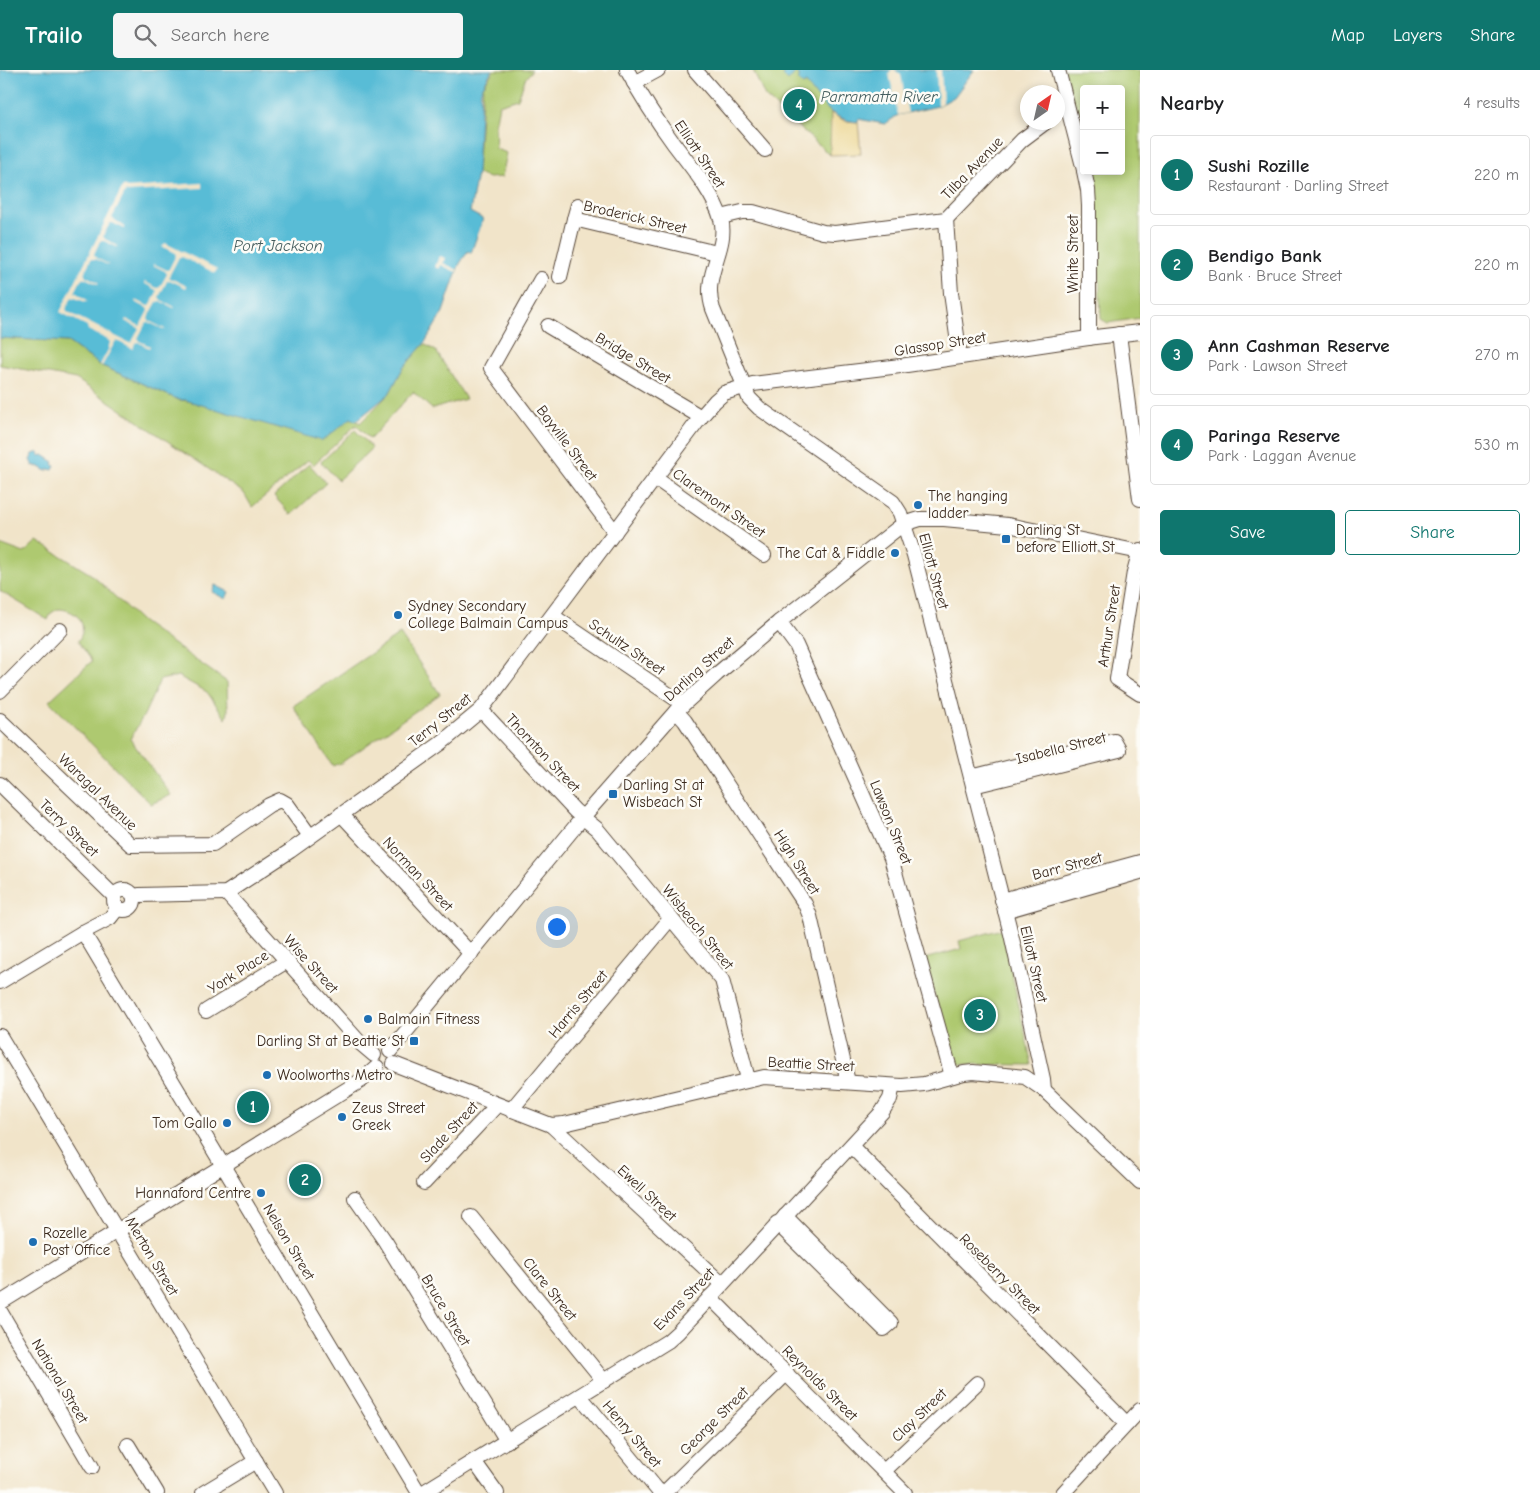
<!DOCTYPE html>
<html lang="en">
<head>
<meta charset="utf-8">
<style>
	:root { --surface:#fff; --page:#f6f6f6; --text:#202124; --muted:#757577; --line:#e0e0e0; --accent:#0f766e }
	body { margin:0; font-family:"Comic Neue",sans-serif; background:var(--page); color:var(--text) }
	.controls { position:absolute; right:15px; top:15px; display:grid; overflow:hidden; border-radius:5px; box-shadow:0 2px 8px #0003 }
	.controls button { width:45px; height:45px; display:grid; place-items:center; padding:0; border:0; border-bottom:1px solid var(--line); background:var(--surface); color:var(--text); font:25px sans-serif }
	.compass { position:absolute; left:1020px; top:15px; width:45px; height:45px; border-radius:50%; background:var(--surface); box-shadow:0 2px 8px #0003; rotate:34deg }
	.you { position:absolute; left:556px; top:856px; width:18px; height:18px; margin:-12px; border:4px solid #fff; border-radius:50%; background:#1a73e8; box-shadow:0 0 0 8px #1a73e833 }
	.badge { display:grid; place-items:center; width:32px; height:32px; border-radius:50%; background:var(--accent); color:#fff; font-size:16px; font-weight:700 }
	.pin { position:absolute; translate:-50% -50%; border:2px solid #fff; box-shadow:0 1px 5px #0006 }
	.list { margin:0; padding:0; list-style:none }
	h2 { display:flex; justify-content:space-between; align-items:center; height:65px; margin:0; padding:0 20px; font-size:21px }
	h2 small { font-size:16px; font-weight:400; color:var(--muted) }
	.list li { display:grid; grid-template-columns:32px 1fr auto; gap:15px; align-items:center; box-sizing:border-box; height:80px; margin:0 10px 10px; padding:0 10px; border:1px solid var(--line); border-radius:5px }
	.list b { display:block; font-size:19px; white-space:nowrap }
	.list p { margin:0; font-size:16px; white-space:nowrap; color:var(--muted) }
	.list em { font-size:16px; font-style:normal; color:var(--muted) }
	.actions { display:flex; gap:10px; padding:15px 20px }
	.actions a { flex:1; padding:11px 0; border:1px solid var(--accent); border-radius:5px; text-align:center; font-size:18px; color:var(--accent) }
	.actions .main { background:var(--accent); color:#fff }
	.icon { flex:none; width:28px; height:28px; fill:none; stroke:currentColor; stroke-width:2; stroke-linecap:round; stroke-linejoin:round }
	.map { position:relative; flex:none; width:1140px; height:1423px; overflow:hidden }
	header { display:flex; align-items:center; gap:30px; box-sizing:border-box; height:70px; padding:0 25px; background:var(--accent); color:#fff }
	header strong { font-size:24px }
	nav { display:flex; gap:28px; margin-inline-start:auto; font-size:18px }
	.search { width:350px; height:45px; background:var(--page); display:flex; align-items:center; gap:12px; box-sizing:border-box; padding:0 18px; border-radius:5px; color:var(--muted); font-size:19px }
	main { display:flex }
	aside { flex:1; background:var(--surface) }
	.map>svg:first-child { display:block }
	.green { fill:#aec96f; stroke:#747a46 }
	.sand { fill:#eeda9e; stroke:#94825e }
	.water { fill:#58bcd6; stroke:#4a737a }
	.pier { fill:#f1e4c9 }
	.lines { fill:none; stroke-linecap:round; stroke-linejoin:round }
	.minor-casing { stroke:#564638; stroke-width:16 }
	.minor { stroke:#fff; stroke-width:14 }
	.poi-dot { fill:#1f6fb2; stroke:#fdfcf7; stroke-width:2 }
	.labels { text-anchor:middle; stroke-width:5; stroke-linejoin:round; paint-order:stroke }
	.street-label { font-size:15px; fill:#3b2a1e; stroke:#fdfcf7 }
	.poi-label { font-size:15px; fill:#3b2a1e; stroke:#fdfcf7; text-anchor:start }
	.water-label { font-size:16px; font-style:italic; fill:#455d5e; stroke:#fdfcf7 }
</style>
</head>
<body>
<header>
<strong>Trailo</strong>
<div class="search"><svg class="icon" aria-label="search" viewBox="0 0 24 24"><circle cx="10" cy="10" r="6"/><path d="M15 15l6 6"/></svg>Search here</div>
<nav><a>Map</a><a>Layers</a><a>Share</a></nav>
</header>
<main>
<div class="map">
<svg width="1140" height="1423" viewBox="0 0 1140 1423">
	<rect width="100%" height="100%" fill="#fdfcf7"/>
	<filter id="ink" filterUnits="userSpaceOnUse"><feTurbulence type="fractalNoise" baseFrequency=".02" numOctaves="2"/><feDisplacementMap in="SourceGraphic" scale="10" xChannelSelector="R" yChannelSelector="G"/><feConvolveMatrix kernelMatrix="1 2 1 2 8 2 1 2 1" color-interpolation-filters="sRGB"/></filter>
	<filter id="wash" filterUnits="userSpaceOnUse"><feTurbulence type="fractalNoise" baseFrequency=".0096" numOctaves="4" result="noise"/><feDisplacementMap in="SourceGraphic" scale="20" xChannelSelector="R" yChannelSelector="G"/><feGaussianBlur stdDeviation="1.12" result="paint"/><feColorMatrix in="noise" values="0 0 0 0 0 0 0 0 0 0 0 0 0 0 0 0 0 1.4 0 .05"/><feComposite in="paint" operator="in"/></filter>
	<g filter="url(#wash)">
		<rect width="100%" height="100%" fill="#f1e4c9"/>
		<!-- green -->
		<g class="green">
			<path d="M 494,0 L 532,0 L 525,9 L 518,29 L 499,35 L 495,55 L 496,79 L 507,83 L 502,107 L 489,108 L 477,104 L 483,17 Z"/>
			<path d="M 753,0 L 788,0 L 783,5 L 788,10 L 796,2 L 800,7 L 798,9 L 803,15 L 806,13 L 831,43 L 830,85 L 765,27 Z"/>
			<path d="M 1064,0 L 1140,0 L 1140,248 L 1108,253 L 1101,249 L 1095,117 L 1091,101 L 1121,101 L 1121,19 L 1084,19 L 1084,75 Z"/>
			<path d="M 0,268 L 68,272 L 100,295 L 179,330 L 351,348 L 360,353 L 389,324 L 403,298 L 424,274 L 436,281 L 466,329 L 432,339 L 413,322 L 370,369 L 356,355 L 313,395 L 308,390 L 252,437 L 244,423 L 76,309 L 0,295 Z"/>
			<path d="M 355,360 L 372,378 L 338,410 L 321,392 Z"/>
			<path d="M 309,394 L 326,413 L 291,445 L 274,426 Z"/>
			<path d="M 37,471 L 92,505 L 142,552 L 227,612 L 228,642 L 226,649 L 207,622 L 178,606 L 160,610 L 144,645 L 130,669 L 171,725 L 151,734 L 49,631 L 92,591 L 78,571 C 90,554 76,539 58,539 L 51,543 L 48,550 L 0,521 L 0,474 L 24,483 Z"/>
			<path d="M 400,564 L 440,624 L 338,695 L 337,694 L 333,696 L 293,636 Z"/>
			<path d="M 1002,859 L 1032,995 L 954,994 L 924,889 L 961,879 L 959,871 Z"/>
		</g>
		<!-- sand -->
		<path class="sand" d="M 831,43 L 845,51 L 858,52 L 861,84 L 830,85 Z"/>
		<!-- water -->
		<g class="water">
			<path d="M 0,0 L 492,0 L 481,20 L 477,104 L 470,142 L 483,149 L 471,183 L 468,181 L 459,195 L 443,242 L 424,274 L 403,298 L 389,324 L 356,351 L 351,348 L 322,371 L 185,330 L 179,330 L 100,295 L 68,272 L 0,268 Z"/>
			<path d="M 788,0 L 974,0 L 954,27 L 938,36 L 898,45 L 885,54 L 858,49 L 858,52 C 831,50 822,33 806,13 L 803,15 L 798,9 L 800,7 L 796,2 L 788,11 L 783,5 Z"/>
			<path d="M 39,382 L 40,386 L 43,385 L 54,392 L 53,394 L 55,396 L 53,400 L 49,399 L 47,401 L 38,396 L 36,397 L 35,395 L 33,396 L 30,390 L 33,384 Z"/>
			<path d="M 215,515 L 229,522 L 226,529 L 212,522 Z"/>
		</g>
		<!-- pier -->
		<g class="pier">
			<path d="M 891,0 L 895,0 L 901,5 L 908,43 L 898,45 L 889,4 Z"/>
			<path d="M 936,0 L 941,0 L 943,33 L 938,36 Z"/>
			<path d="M 202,113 L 202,118 L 127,122 L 126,121 L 112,148 L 125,157 L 125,159 L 113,153 L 110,153 L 103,166 L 105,169 L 118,176 L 117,177 L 104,171 L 100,171 L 94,184 L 96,188 L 108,194 L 108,195 L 95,189 L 91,189 L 84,203 L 86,206 L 98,212 L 98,214 L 85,208 L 82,208 L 75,222 L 87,230 L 86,232 L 72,227 L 66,239 L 68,242 L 129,273 L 132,272 L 139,258 L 125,251 L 126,249 L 140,256 L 148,241 L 147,238 L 135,232 L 136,230 L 148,236 L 150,236 L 157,222 L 156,220 L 144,213 L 145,212 L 157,218 L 160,217 L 167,204 L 165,201 L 153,195 L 154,194 L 167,200 L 169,199 L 176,185 L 174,182 L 162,177 L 165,173 L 217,199 L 215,203 L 182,187 L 179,187 L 169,206 L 170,208 L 187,216 L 186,218 L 170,210 L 167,211 L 159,227 L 161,230 L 175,237 L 174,238 L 160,231 L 157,232 L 148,248 L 149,251 L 165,259 L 165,260 L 148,252 L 146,253 L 138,268 L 139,271 L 150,276 L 149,278 L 138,272 L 135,273 L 133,279 L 117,271 L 115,272 L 102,296 L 100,295 L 108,280 L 110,272 L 108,270 L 88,260 L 87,256 L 60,242 L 123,116 L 127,118 Z"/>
			<path d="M 440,186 L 445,188 L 443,193 L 458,200 L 456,202 L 441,195 L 439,199 L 435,197 Z"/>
		</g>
	</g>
	<g filter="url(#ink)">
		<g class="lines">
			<defs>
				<g id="minor">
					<path d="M 627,0 C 641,26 657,51 674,74 C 690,95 714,124 721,149 C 729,179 701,205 713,239 L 749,328 L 759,338 L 893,432 L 900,443 L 914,485 L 1011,864 L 1043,1009 L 1044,1020"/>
					<path d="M 695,0 L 765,80"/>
					<path d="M 1058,0 L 1084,100"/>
					<path d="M 634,13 L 658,0"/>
					<path d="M 1084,101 L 1088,120 L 1089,136 L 1089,268"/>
					<path d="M 721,147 L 742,142 L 753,142 L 823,162 L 835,163 L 946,149"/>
					<path d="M 574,149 L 578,135"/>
					<path d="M 946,149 L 1022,70 L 1046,52"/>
					<path d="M 946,149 L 951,223 L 960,287"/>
					<path d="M 560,207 L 574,149 L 717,183"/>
					<path d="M 541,209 L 491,298 L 615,462"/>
					<path d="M 548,256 L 701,347"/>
					<path d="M 1119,264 L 1140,429"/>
					<path d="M 655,408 L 764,485"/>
					<path d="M 1140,480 L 1134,502 L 1117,609 L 1140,624"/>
					<path d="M 553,546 L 683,634"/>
					<path d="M 779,552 L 796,575 L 891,788 L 952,1006"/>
					<path d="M 0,621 L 60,560"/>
					<path d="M 481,640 L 575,741 L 597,759 L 722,910 L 748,1009"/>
					<path d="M 676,641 L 685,651 L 805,834 L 810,846 L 848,1012"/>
					<path d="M 0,650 L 131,775 L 213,774 L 269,735 L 280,730 L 287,734 L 310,766"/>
					<path d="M 971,707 L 1114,671 L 1119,680 L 973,716"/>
					<path d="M 0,714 L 114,826"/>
					<path d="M 341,744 L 471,884"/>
					<circle cx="124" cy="830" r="10"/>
					<path d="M 226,823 L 361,974 L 374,985"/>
					<path d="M 134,827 L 139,825 L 226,823 L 290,781 L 440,674 L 481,640 L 701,347 L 715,331 L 724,323 L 753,314 L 900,296 L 1095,267 L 1140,262"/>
					<path d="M 1002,830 L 1140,792"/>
					<path d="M 1005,841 L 1140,802"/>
					<path d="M 83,862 L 419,1423"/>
					<path d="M 0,912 L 83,862 L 110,848 L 118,838"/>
					<path d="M 206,941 L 287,891"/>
					<path d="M 0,966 L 275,1423"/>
					<path d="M 390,981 L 583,747 L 676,641 L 717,604 L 779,552 L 898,458 L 904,454 L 920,449 L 944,449 L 1008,455 L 1140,482"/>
					<path d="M 394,994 L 551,1055 L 564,1054 L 764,1007 L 902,1016 L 924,1014 L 964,1003 L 973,1002 L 1025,1007 L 1044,1020 L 1140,1112"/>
					<path d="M 511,1040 L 670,849"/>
					<path d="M 551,1055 L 722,1214"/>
					<path d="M 851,1076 L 1127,1354"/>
					<path d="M 424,1113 L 497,1035"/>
					<path d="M 355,1128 L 385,1171 L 507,1371"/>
					<path d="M 471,1147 L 604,1311"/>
					<path d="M 777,1153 L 884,1259 L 891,1253 L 785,1146"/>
					<path d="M 710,1227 L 905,1423"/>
					<path d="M 0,1233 L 362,1010 L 377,997"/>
					<path d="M 0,1241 L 92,1397"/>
					<path d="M 580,1326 L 660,1423"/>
					<path d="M 128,1375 L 157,1423"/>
					<path d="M 474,1391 L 497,1423"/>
					<path d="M 884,1401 L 977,1313"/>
					<path d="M 203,1423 L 256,1391"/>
					<path d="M 422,1423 L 668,1271 L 678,1262 L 882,1042 L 890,1029 L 893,1016"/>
					<path d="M 664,1423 L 787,1303"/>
					<path d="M 1063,1423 L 1140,1340"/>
				</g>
			</defs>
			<!-- minor casing -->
			<use href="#minor" class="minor-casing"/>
			<!-- minor -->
			<use href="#minor" class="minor"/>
		</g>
	</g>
	<!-- markers -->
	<g class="poi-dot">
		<circle cx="918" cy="435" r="5"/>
		<rect x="1001" y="464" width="10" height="10" rx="2.5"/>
		<circle cx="895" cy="483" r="5"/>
		<circle cx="398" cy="545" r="5"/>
		<rect x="608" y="719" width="10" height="10" rx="2.5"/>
		<circle cx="368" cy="949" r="5"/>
		<rect x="409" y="966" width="10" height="10" rx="2.5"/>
		<circle cx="267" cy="1005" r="5"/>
		<circle cx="342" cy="1047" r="5"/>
		<circle cx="227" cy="1053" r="5"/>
		<circle cx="261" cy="1123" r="5"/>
		<circle cx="33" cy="1172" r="5"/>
	</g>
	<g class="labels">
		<!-- street labels -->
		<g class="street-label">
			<text transform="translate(700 84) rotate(56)" y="5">Elliott Street</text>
			<text transform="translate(972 98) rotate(-46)" y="5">Tilba Avenue</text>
			<text transform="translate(635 147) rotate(13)" y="5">Broderick Street</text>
			<text transform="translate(1073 184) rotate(-90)" y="5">White Street</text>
			<text transform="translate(940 274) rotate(-9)" y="5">Glassop Street</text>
			<text transform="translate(633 288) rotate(31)" y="5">Bridge Street</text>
			<text transform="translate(567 373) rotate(53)" y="5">Bayville Street</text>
			<text transform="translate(719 433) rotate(35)" y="5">Claremont Street</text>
			<text transform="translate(934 501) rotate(75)" y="5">Elliott Street</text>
			<text transform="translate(1109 556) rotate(-81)" y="5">Arthur Street</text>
			<text transform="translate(627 577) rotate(34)" y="5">Schultz Street</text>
			<text transform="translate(699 599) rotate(-42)" y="5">Darling Street</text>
			<text transform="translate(440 650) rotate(-39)" y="5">Terry Street</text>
			<text transform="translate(1061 678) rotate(-14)" y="5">Isabella Street</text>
			<text transform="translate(543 683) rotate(47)" y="5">Thornton Street</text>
			<text transform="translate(98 722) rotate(44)" y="5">Waragal Avenue</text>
			<text transform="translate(891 752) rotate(68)" y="5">Lawson Street</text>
			<text transform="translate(69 758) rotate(44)" y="5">Terry Street</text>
			<text transform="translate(797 792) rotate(58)" y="5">High Street</text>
			<text transform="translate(1067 796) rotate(-15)" y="5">Barr Street</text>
			<text transform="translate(418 804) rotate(47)" y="5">Norman Street</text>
			<text transform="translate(698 857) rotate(51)" y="5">Wisbeach Street</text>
			<text transform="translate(311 894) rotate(48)" y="5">Wise Street</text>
			<text transform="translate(1034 894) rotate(77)" y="5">Elliott Street</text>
			<text transform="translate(238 902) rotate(-32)" y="5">York Place</text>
			<text transform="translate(578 934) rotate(-50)" y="5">Harris Street</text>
			<text transform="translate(811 994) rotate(3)" y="5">Beattie Street</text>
			<text transform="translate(449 1062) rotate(-47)" y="5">Slade Street</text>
			<text transform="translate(647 1123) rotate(43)" y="5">Ewell Street</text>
			<text transform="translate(289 1172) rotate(59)" y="5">Nelson Street</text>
			<text transform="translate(152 1186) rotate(59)" y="5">Merton Street</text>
			<text transform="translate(1000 1204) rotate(45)" y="5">Roseberry Street</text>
			<text transform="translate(550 1219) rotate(51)" y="5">Clare Street</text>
			<text transform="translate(684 1229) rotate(-46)" y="5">Evans Street</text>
			<text transform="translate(446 1240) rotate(59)" y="5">Bruce Street</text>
			<text transform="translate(60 1311) rotate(59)" y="5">National Street</text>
			<text transform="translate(820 1313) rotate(45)" y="5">Reynolds Street</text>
			<text transform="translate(919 1345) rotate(-44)" y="5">Clay Street</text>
			<text transform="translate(714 1351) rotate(-45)" y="5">George Street</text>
			<text transform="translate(632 1364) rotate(50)" y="5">Henry Street</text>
		</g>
		<!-- poi labels -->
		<g class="poi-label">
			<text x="928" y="431">The hanging<tspan x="928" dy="17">ladder</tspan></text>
			<text x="1016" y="465">Darling St<tspan x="1016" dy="17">before Elliott St</tspan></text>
			<text x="885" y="488" text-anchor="end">The Cat &amp; Fiddle</text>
			<text x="408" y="541">Sydney Secondary<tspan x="408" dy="17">College Balmain Campus</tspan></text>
			<text x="623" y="720">Darling St at<tspan x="623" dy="17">Wisbeach St</tspan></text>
			<text x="378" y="954">Balmain Fitness</text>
			<text x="404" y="976" text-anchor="end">Darling St at Beattie St</text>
			<text x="277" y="1010">Woolworths Metro</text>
			<text x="352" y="1043">Zeus Street<tspan x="352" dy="17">Greek</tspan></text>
			<text x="217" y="1058" text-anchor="end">Tom Gallo</text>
			<text x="251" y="1128" text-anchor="end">Hannaford Centre</text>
			<text x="43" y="1168">Rozelle<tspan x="43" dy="17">Post Office</tspan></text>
		</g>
		<!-- water labels -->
		<g class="water-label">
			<text x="879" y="32">Parramatta River</text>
			<text x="278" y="181">Port Jackson</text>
		</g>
	</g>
</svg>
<div class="controls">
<button>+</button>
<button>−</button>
</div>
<svg class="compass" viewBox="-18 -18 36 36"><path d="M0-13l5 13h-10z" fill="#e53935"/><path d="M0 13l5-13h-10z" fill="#757577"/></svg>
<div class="you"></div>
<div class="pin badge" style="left:253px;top:1037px">1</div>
<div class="pin badge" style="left:305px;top:1110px">2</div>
<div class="pin badge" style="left:980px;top:945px">3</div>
<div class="pin badge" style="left:799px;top:35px">4</div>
</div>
<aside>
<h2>Nearby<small>4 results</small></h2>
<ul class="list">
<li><span class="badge">1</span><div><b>Sushi Rozille</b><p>Restaurant · Darling Street</p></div><em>220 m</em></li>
<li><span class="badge">2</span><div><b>Bendigo Bank</b><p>Bank · Bruce Street</p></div><em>220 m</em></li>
<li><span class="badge">3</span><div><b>Ann Cashman Reserve</b><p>Park · Lawson Street</p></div><em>270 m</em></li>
<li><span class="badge">4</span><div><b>Paringa Reserve</b><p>Park · Laggan Avenue</p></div><em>530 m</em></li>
</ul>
<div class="actions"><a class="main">Save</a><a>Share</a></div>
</aside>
</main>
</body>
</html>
